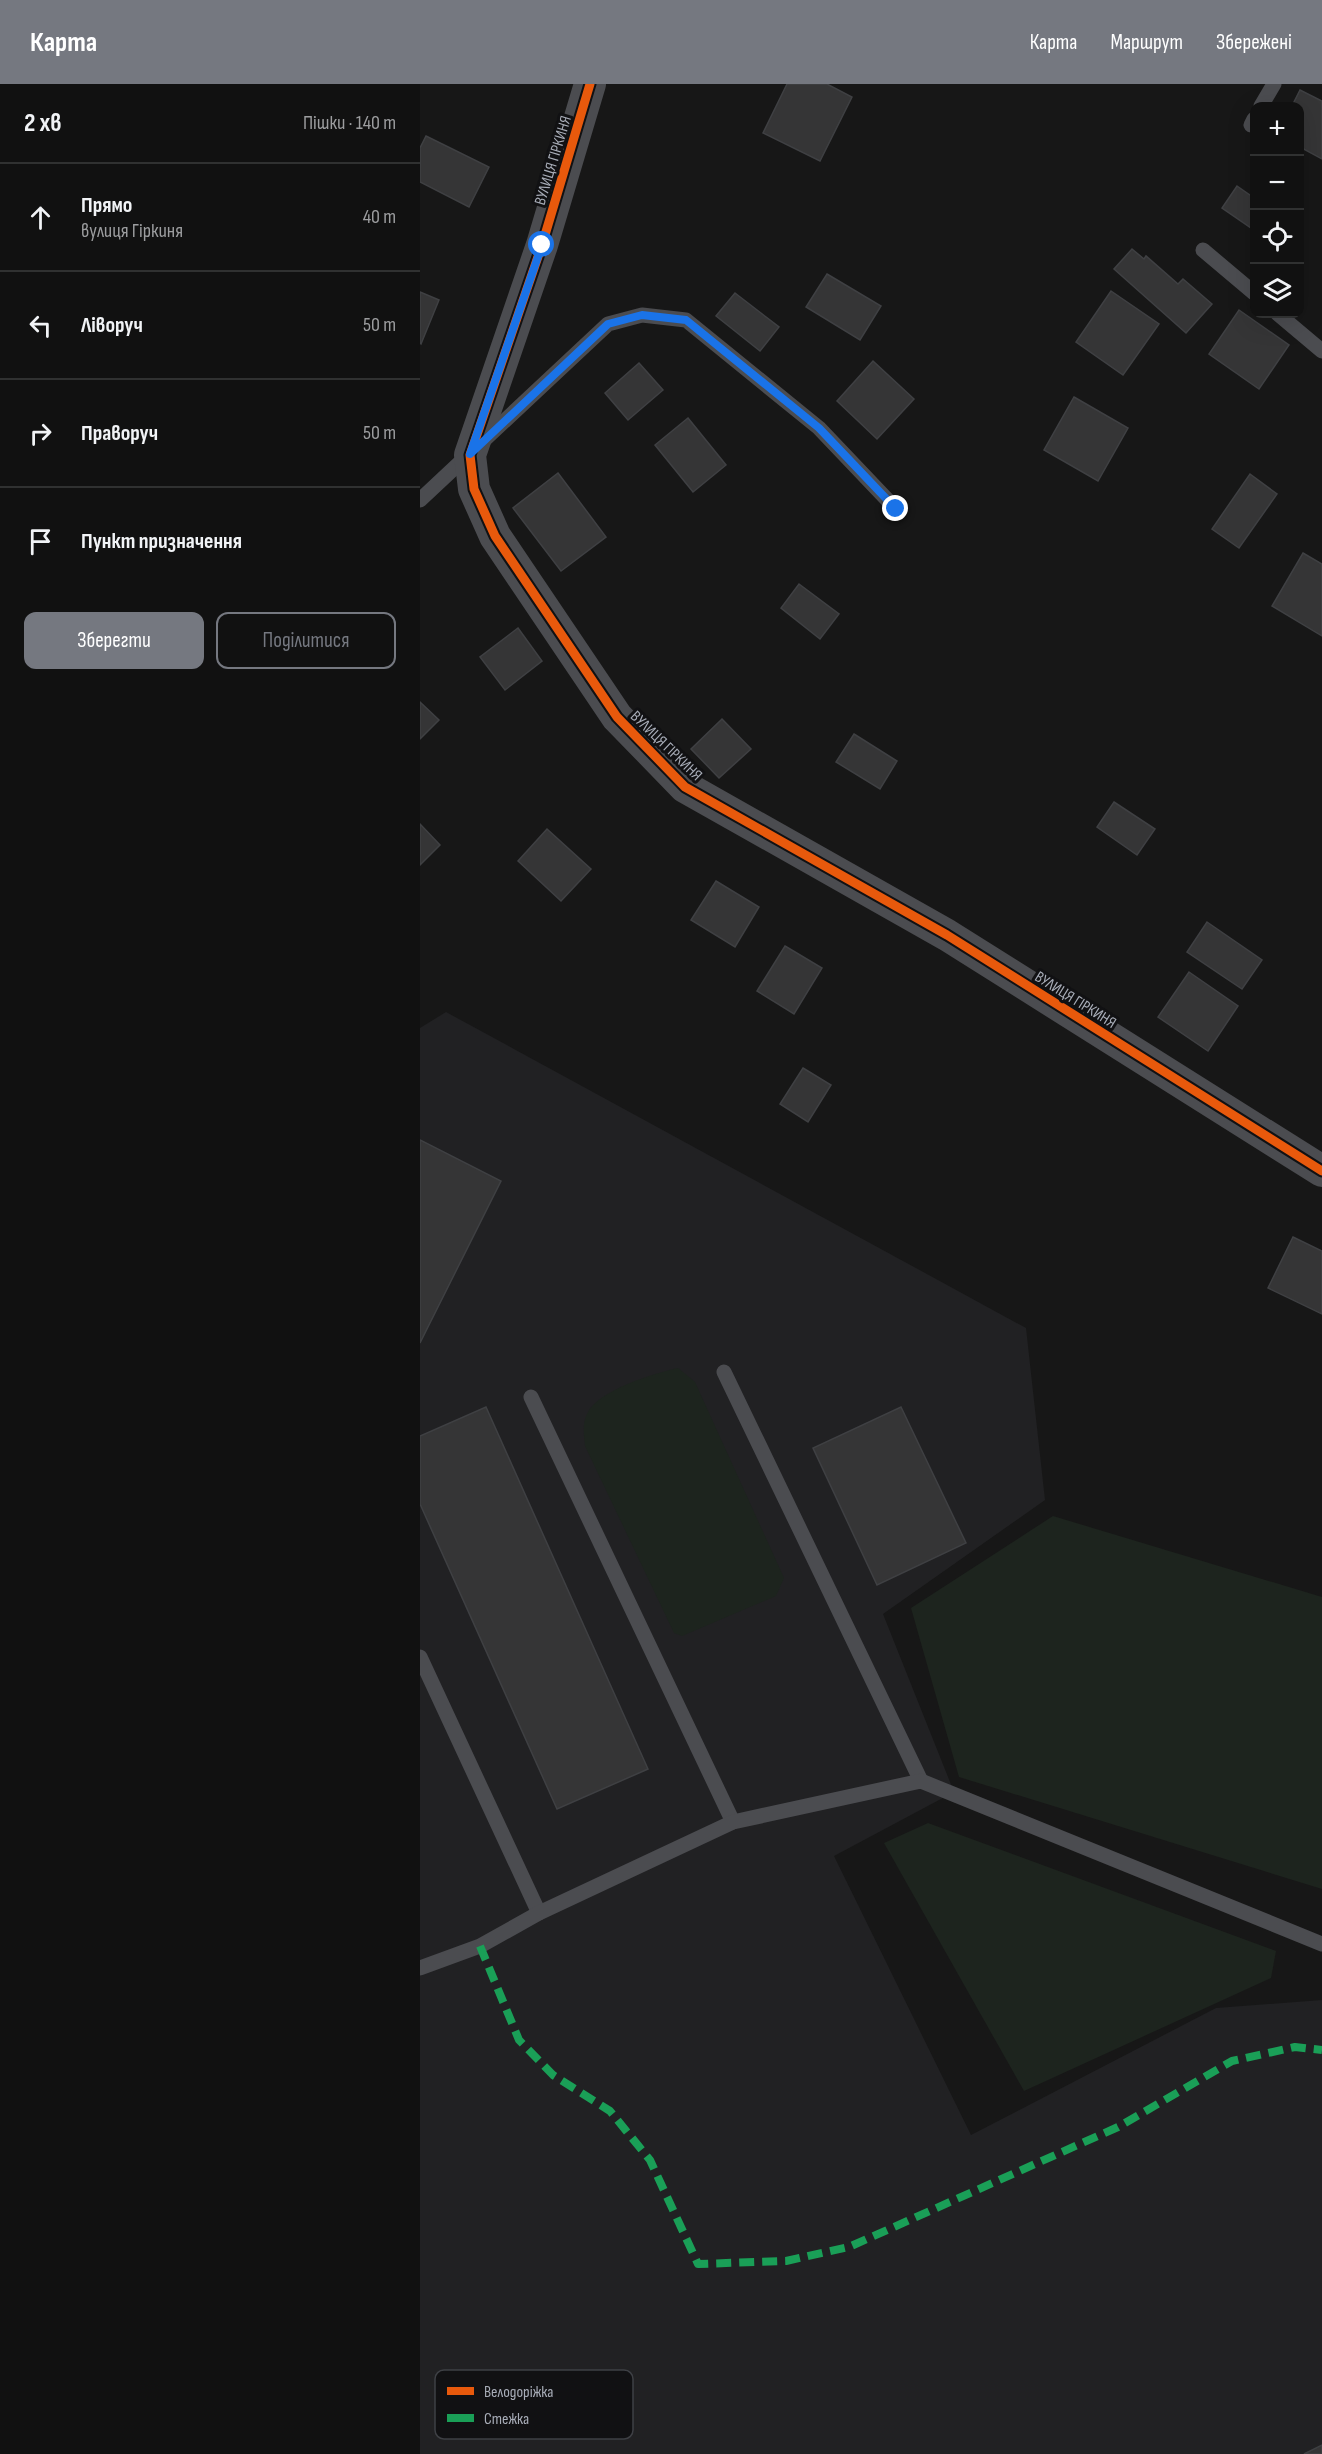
<!DOCTYPE html>
<html lang="uk">
<head>
<meta charset="utf-8">
<style>
	:root { --surface:#111; --page:#1a1a1a; --text:#f1f3f6; --muted:#9c9d9f; --line:#303131; --accent:#757880 }
	body { margin:0; font-family:"Sofia Sans Condensed",sans-serif; background:var(--page); color:var(--text) }
	.controls { position:absolute; right:18px; top:18px; display:grid; overflow:hidden; border-radius:12px; box-shadow:0 6px 24px #0002 }
	.controls button { width:54px; height:54px; display:grid; place-items:center; padding:0; border:0; border-bottom:2px solid var(--line); background:var(--surface); color:var(--text); font:30px sans-serif }
	.stop { position:absolute; width:18px; height:18px; margin:-14px; border:4px solid #1a73e8; border-radius:50%; background:#fff }
	.stop.end { background:#1a73e8; border-color:#fff; box-shadow:0 2px 6px #0008 }
	.list { margin:0; padding:0; list-style:none }
	h2 { display:flex; justify-content:space-between; align-items:center; height:78px; margin:0; padding:0 24px; font-size:26px }
	h2 small { font-size:20px; font-weight:400; color:var(--muted) }
	.list li { display:grid; grid-template-columns:39px 1fr auto; gap:18px; align-items:center; box-sizing:border-box; height:108px; padding:0 24px; border-top:2px solid var(--line) }
	.list b { display:block; font-size:22px; white-space:nowrap }
	.list p { margin:0; font-size:20px; white-space:nowrap; color:var(--muted) }
	.list em { font-size:20px; font-style:normal; color:var(--muted) }
	.actions { display:flex; gap:12px; padding:18px 24px }
	.actions a { flex:1; padding:14px 0; border:2px solid var(--accent); border-radius:12px; text-align:center; font-size:21px; color:var(--accent) }
	.actions .main { background:var(--accent); color:#fff }
	.icon { flex:none; width:33px; height:33px; fill:none; stroke:currentColor; stroke-width:2; stroke-linecap:round; stroke-linejoin:round }
	.map { position:relative; flex:none; width:902px; height:2370px; overflow:hidden }
	header { display:flex; align-items:center; gap:36px; box-sizing:border-box; height:84px; padding:0 30px; background:var(--accent); color:#fff }
	header strong { font-size:28px }
	nav { display:flex; gap:33px; margin-inline-start:auto; font-size:21px }
	main { display:flex }
	aside { flex:1; background:var(--surface) }
	.map>svg:first-child { display:block }
	.built { fill:#212123 }
	.green { fill:#1d241e }
	.building { fill:#353536; stroke:#3f4043; stroke-width:1.5 }
	.lines { fill:none; stroke-linecap:round; stroke-linejoin:round }
	.service { stroke:#4b4c50; stroke-width:15 }
	.minor { stroke:#4b4c50; stroke-width:32 }
	.quiet { stroke:#1a9f57; stroke-width:8; stroke-dasharray:15 8; stroke-linecap:butt }
	.cycleway-casing { stroke:#111113; stroke-width:13 }
	.cycleway { stroke:#e8590c; stroke-width:9 }
	.route { stroke:#1a73e8; stroke-width:8 }
	.labels { text-anchor:middle; stroke-width:6; stroke-linejoin:round; paint-order:stroke }
	.street-label { font-size:16px; fill:#a8adb8; stroke:#111113 }
	.key { fill:#111113; stroke:#3e4045; stroke-width:1.5 }
	.key-label { font-size:16px; fill:#a8adb8 }
</style>
</head>
<body>
<header>
<strong>Карта</strong>
<nav><a>Карта</a><a>Маршрут</a><a>Збережені</a></nav>
</header>
<main>
<aside>
<h2>2 хв<small>Пішки · 140 m</small></h2>
<ul class="list">
<li><svg class="icon" aria-label="ahead" viewBox="0 0 24 24"><path d="M12 20V5M6 11l6-6 6 6"/></svg><div><b>Прямо</b><p>вулиця Гіркиня</p></div><em>40 m</em></li>
<li><svg class="icon" aria-label="left" viewBox="0 0 24 24"><path d="M17 20v-9H6M10 6l-5 5 5 5"/></svg><div><b>Ліворуч</b></div><em>50 m</em></li>
<li><svg class="icon" aria-label="right" viewBox="0 0 24 24"><path d="M7 20v-9h11M14 6l5 5-5 5"/></svg><div><b>Праворуч</b></div><em>50 m</em></li>
<li><svg class="icon" aria-label="arrive" viewBox="0 0 24 24"><path d="M6 21V4h12l-3 4 3 4H6"/></svg><div><b>Пункт призначення</b></div></li>
</ul>
<div class="actions"><a class="main">Зберегти</a><a>Поділитися</a></div>
</aside>
<div class="map">
<svg width="902" height="2370" viewBox="0 0 902 2370">
	<rect width="100%" height="100%" fill="#171717"/>
	<!-- built -->
	<path class="built" d="M 26,928 L 606,1244 L 625,1416 L 463,1530 L 534,1708 L 414,1772 L 551,2051 L 796,1924 L 902,1916 L 902,2370 L 0,2370 L 0,944 Z"/>
	<!-- green -->
	<g class="green">
		<path d="M 258,1284 L 275,1298 L 364,1494 L 356,1512 L 262,1552 L 254,1549 L 165,1362 C 164,1351 162,1340 167,1330 C 176,1307 235,1289 258,1284 Z"/>
		<path d="M 633,1432 L 902,1513 L 902,1805 L 539,1693 L 491,1524 Z"/>
		<path d="M 508,1739 L 856,1867 L 851,1894 L 604,2007 L 464,1759 Z"/>
	</g>
	<!-- building -->
	<g class="building">
		<path d="M 367,0 L 407,0 L 432,13 L 400,77 L 343,49 Z"/>
		<path d="M 880,6 L 902,17 L 902,75 L 880,63 L 880,22 L 872,22 Z"/>
		<path d="M 6,52 L 69,83 L 49,123 L 0,98 L 0,64 Z"/>
		<path d="M 817,102 L 834,114 L 834,146 L 802,124 Z"/>
		<path d="M 712,165 L 724,175 L 726,172 L 758,200 L 763,195 L 792,220 L 766,249 L 694,185 Z"/>
		<path d="M 407,190 L 461,222 L 440,256 L 386,223 Z"/>
		<path d="M 691,207 L 739,240 L 703,291 L 656,258 Z"/>
		<path d="M 0,208 L 19,216 L 1,260 L 0,259 Z"/>
		<path d="M 315,209 L 359,243 L 340,267 L 296,232 Z"/>
		<path d="M 819,226 L 869,261 L 839,305 L 789,270 Z"/>
		<path d="M 453,277 L 494,315 L 457,355 L 417,317 Z"/>
		<path d="M 219,279 L 243,306 L 208,336 L 185,309 Z"/>
		<path d="M 654,313 L 708,344 L 678,397 L 624,366 Z"/>
		<path d="M 268,334 L 306,381 L 273,408 L 235,361 Z"/>
		<path d="M 138,389 L 186,453 L 141,487 L 93,424 Z"/>
		<path d="M 830,390 L 857,410 L 819,464 L 792,445 Z"/>
		<path d="M 883,469 L 902,480 L 902,552 L 852,522 Z"/>
		<path d="M 379,500 L 419,530 L 400,555 L 361,524 Z"/>
		<path d="M 98,544 L 122,577 L 85,606 L 60,573 Z"/>
		<path d="M 0,618 L 19,636 L 0,655 Z"/>
		<path d="M 302,635 L 331,665 L 299,694 L 271,665 Z"/>
		<path d="M 434,650 L 477,677 L 460,705 L 416,678 Z"/>
		<path d="M 694,718 L 735,745 L 717,771 L 677,743 Z"/>
		<path d="M 0,740 L 20,761 L 0,781 Z"/>
		<path d="M 127,745 L 171,785 L 141,817 L 98,777 Z"/>
		<path d="M 296,797 L 339,823 L 315,863 L 271,836 Z"/>
		<path d="M 787,838 L 842,876 L 822,905 L 767,868 Z"/>
		<path d="M 365,862 L 402,884 L 374,930 L 337,907 Z"/>
		<path d="M 769,888 L 818,922 L 788,967 L 738,933 Z"/>
		<path d="M 383,984 L 411,1001 L 388,1038 L 360,1020 Z"/>
		<path d="M 0,1056 L 81,1097 L 0,1259 Z"/>
		<path d="M 873,1153 L 902,1167 L 902,1230 L 848,1204 Z"/>
		<path d="M 66,1323 L 228,1685 L 137,1725 L 0,1420 L 0,1352 Z"/>
		<path d="M 481,1323 L 546,1459 L 457,1501 L 393,1364 Z"/>
		<path d="M 902,2361 L 902,2370 L 884,2370 Z"/>
	</g>
	<g class="lines">
		<!-- service -->
		<g class="service">
			<path d="M 841,22 L 854,0"/>
			<path d="M 831,41 L 834,35"/>
			<path d="M 783,166 L 834,209"/>
			<path d="M 858,230 L 902,267"/>
			<path d="M 0,416 L 188,240 L 222,231 L 266,236 L 399,344 L 476,425"/>
			<path d="M 304,1288 L 501,1697"/>
			<path d="M 111,1313 L 313,1738"/>
			<path d="M 0,1573 L 119,1829"/>
			<path d="M 0,1884 L 60,1862 L 119,1829 L 313,1738 L 501,1697 L 902,1860"/>
		</g>
		<!-- minor -->
		<path class="minor" d="M 170,0 L 122,161 L 50,371 L 54,405 L 75,452 L 197,633 L 265,703 L 527,851 L 902,1087"/>
		<!-- quiet -->
		<path class="quiet" d="M 60,1862 L 99,1956 L 133,1991 L 190,2027 L 230,2076 L 278,2180 L 366,2177 L 429,2163 L 698,2043 L 812,1977 L 875,1963 L 902,1966"/>
		<defs>
			<path id="cycleway" d="M 170,0 L 122,161 L 50,371 L 54,405 L 75,452 L 197,633 L 265,703 L 527,851 L 902,1087"/>
		</defs>
		<!-- cycleway casing -->
		<use href="#cycleway" class="cycleway-casing"/>
		<!-- cycleway -->
		<use href="#cycleway" class="cycleway"/>
	</g>
	<g class="lines">
		<!-- route -->
		<path class="route" d="M 122,161 L 50,370 L 188,240 L 222,231 L 266,236 L 399,344 L 476,425"/>
	</g>
	<g class="labels">
		<!-- street labels -->
		<g class="street-label">
			<text transform="translate(132 76) rotate(-73)" y="6">ВУЛИЦЯ ГІРКИНЯ</text>
			<text transform="translate(247 661) rotate(44)" y="6">ВУЛИЦЯ ГІРКИНЯ</text>
			<text transform="translate(656 915) rotate(32)" y="6">ВУЛИЦЯ ГІРКИНЯ</text>
		</g>
	</g>
	<!-- legend -->
	<rect x="15" y="2286" width="198" height="69" rx="9" class="key"/>
	<rect x="27" y="2303" width="27" height="8" fill="#e8590c"/>
	<rect x="27" y="2330" width="27" height="8" fill="#1a9f57"/>
	<g class="key-label">
		<text x="64" y="2313">Велодоріжка</text>
		<text x="64" y="2340">Стежка</text>
	</g>
</svg>
<div class="controls">
<button>+</button>
<button>−</button>
<button><svg class="icon" aria-label="locate" viewBox="0 0 24 24"><circle cx="12" cy="12" r="6"/><path d="M12 2v4M12 18v4M2 12h4M18 12h4"/></svg></button>
<button><svg class="icon" aria-label="layers" viewBox="0 0 24 24"><path d="M12 4l9 5-9 5-9-5zM3 14l9 5 9-5"/></svg></button>
</div>
<div class="stop" style="left:122px;top:161px"></div>
<div class="stop end" style="left:476px;top:425px"></div>
</div>
</main>
</body>
</html>
